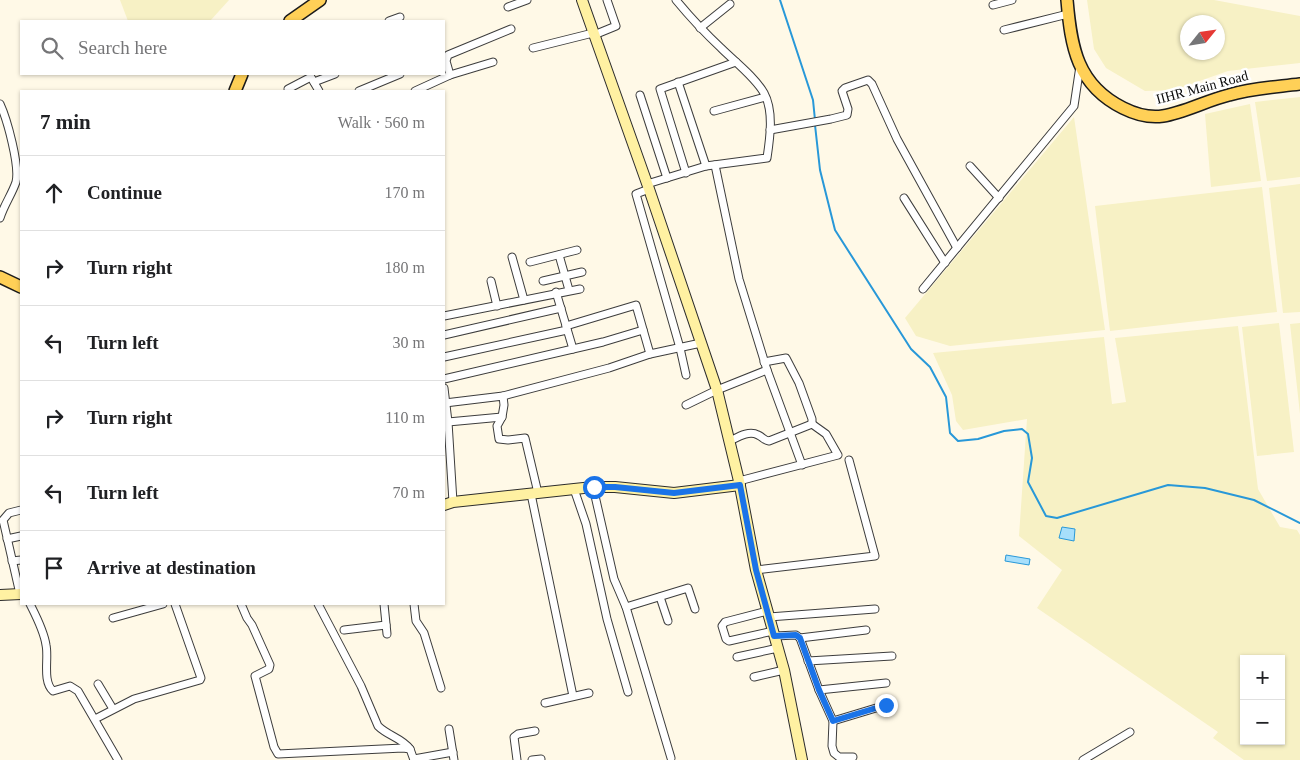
<!DOCTYPE html>
<html lang="en">
<head>
<meta charset="utf-8">
<style>
	:root { --surface:#fff; --page:#f6f6f6; --text:#202124; --muted:#757577; --line:#e0e0e0 }
	body { margin:0; font-family:"Times New Roman",serif; background:var(--page); color:var(--text) }
	.controls { position:absolute; right:15px; bottom:15px; display:grid; overflow:hidden; border-radius:0px; box-shadow:0 1px 4px #0004 }
	.controls button { width:45px; height:45px; display:grid; place-items:center; padding:0; border:0; border-bottom:1px solid var(--line); background:var(--surface); color:var(--text); font:25px sans-serif }
	.compass { position:absolute; left:1180px; top:15px; width:45px; height:45px; border-radius:50%; background:var(--surface); box-shadow:0 1px 4px #0004; rotate:60deg }
	.stop { position:absolute; width:15px; height:15px; margin:-11px; border:4px solid #1a73e8; border-radius:50%; background:#fff }
	.stop.end { background:#1a73e8; border-color:#fff; box-shadow:0 1px 5px #0008 }
	.list { margin:0; padding:0; list-style:none }
	h2 { display:flex; justify-content:space-between; align-items:center; height:65px; margin:0; padding:0 20px; font-size:21px }
	h2 small { font-size:16px; font-weight:400; color:var(--muted) }
	.list li { display:grid; grid-template-columns:32px 1fr auto; gap:15px; align-items:center; box-sizing:border-box; height:75px; padding:0 20px; border-top:1px solid var(--line) }
	.list b { display:block; font-size:19px; white-space:nowrap }
	.list em { font-size:16px; font-style:normal; color:var(--muted) }
	.icon { flex:none; width:28px; height:28px; fill:none; stroke:currentColor; stroke-width:2; stroke-linecap:round; stroke-linejoin:round }
	.map { position:relative; flex:none; width:1300px; height:760px; overflow:hidden }
	.search { position:absolute; background:var(--surface); box-shadow:0 1px 4px #0004; left:20px; top:20px; width:425px; height:55px; display:flex; align-items:center; gap:12px; box-sizing:border-box; padding:0 18px; border-radius:0px; color:var(--muted); font-size:19px }
	.panel { position:absolute; background:var(--surface); box-shadow:0 1px 4px #0004; left:20px; top:90px; width:425px; height:515px; border-radius:0px }
	.map>svg:first-child { display:block }
	.farmland { fill:#f7f1c5; fill-rule:evenodd }
	.water { fill:#a7dffb; stroke:#2898d8 }
	.lines { fill:none; stroke-linecap:round; stroke-linejoin:round }
	.stream { stroke:#2898d8; stroke-width:2 }
	.street-casing { stroke:#3d3d3d; stroke-width:9 }
	.secondary-casing { stroke:#2c2c2c; stroke-width:12 }
	.primary-casing { stroke:#1b1b1b; stroke-width:14 }
	.street { stroke:#fff; stroke-width:7 }
	.secondary { stroke:#fff1a2; stroke-width:10 }
	.primary { stroke:#ffd057; stroke-width:11 }
	.route { stroke:#1a73e8; stroke-width:6 }
	.labels { text-anchor:middle; stroke-width:5; stroke-linejoin:round; paint-order:stroke }
	.street-label { font-size:14px; fill:#0a0a0a; stroke:#fff }
</style>
</head>
<body>
<div class="map">
<svg width="1300" height="760" viewBox="0 0 1300 760">
	<rect width="100%" height="100%" fill="#fff9e7"/>
	<!-- farmland -->
	<g class="farmland">
		<path d="M 120,0 L 229,0 L 210,21 L 128,21 Z"/>
		<path d="M 1087,0 L 1214,0 L 1300,16 L 1300,63 L 1228,71 L 1174,90 L 1145,91 L 1106,68 L 1094,49 ZM 1188,22 L 1218,22 L 1218,52 L 1188,52 Z"/>
		<path d="M 1300,97 L 1300,177 L 1267,181 L 1255,102 Z"/>
		<path d="M 1250,104 L 1261,181 L 1211,187 L 1205,114 Z"/>
		<path d="M 1074,117 L 1105,330 L 950,346 L 916,336 L 905,318 Z"/>
		<path d="M 1300,184 L 1300,312 L 1283,313 L 1269,188 Z"/>
		<path d="M 1262,187 L 1277,312 L 1110,331 L 1095,206 Z"/>
		<path d="M 1279,323 L 1294,452 L 1257,456 L 1242,327 Z"/>
		<path d="M 1300,323 L 1300,414 L 1290,324 Z"/>
		<path d="M 1238,326 L 1258,489 L 1280,527 L 1297,530 L 1300,535 L 1300,760 L 1244,760 L 1213,738 L 1218,732 L 1037,608 L 1062,570 L 1019,536 L 1027,419 L 963,430 L 956,421 L 952,395 L 933,353 L 1104,337 L 1112,404 L 1126,402 L 1115,338 ZM 1244,659 L 1281,659 L 1281,741 L 1244,741 Z"/>
	</g>
	<!-- water -->
	<g class="water">
		<path d="M 1062,527 L 1075,529 L 1074,541 L 1059,538 Z"/>
		<path d="M 1006,555 L 1030,559 L 1029,565 L 1005,561 Z"/>
	</g>
	<g class="lines">
		<!-- stream -->
		<g class="stream">
			<path d="M 780,0 L 813,100 L 815,120"/>
			<path d="M 815,125 L 820,170 L 835,230 L 911,349 L 930,367 L 946,397 L 950,433 L 958,441 L 978,439 L 1004,431 L 1022,429 L 1028,434 L 1032,458 L 1028,482 L 1046,516 L 1057,518 L 1168,485 L 1205,488 L 1254,500 L 1300,523"/>
		</g>
		<defs>
			<g id="street">
				<path d="M 993,5 L 1012,0"/>
				<path d="M 508,7 L 527,0"/>
				<path d="M 389,21 L 400,17"/>
				<path d="M 700,28 L 730,4"/>
				<path d="M 1004,30 L 1068,14"/>
				<path d="M 594,35 L 616,26 L 607,0"/>
				<path d="M 533,48 L 593,33"/>
				<path d="M 450,75 L 493,62"/>
				<path d="M 312,79 L 319,91"/>
				<path d="M 314,82 L 335,74"/>
				<path d="M 678,82 L 706,166"/>
				<path d="M 289,91 L 288,89 L 311,77"/>
				<path d="M 359,91 L 400,74"/>
				<path d="M 415,91 L 450,75 L 446,61 L 448,55 L 511,29"/>
				<path d="M 640,95 L 667,178"/>
				<path d="M 0,104 C 7,119 20,166 16,182 C 12,194 4,205 0,218"/>
				<path d="M 714,111 L 765,97"/>
				<path d="M 770,130 L 831,119 L 847,115 L 848,109 L 842,91 L 845,88 L 868,80 L 872,84 L 897,139 L 957,248"/>
				<path d="M 715,165 L 739,279 L 767,370 L 802,465"/>
				<path d="M 970,166 L 999,198"/>
				<path d="M 686,173 L 660,89 L 736,62"/>
				<path d="M 647,184 L 706,166 L 767,158 C 770,138 774,111 764,93 C 755,77 734,61 721,48 C 705,33 690,17 676,0"/>
				<path d="M 649,189 L 636,194 L 680,348 L 686,375"/>
				<path d="M 904,198 L 945,263"/>
				<path d="M 559,255 L 569,290"/>
				<path d="M 512,257 L 524,300"/>
				<path d="M 530,262 L 577,250"/>
				<path d="M 491,281 L 497,306"/>
				<path d="M 543,281 L 582,272"/>
				<path d="M 923,289 L 1074,106 L 1080,66"/>
				<path d="M 556,292 L 573,349"/>
				<path d="M 444,316 L 580,289"/>
				<path d="M 566,326 L 636,305 L 650,354 L 701,343"/>
				<path d="M 444,335 L 561,308"/>
				<path d="M 444,357 L 567,330"/>
				<path d="M 764,362 L 786,358 L 799,383 L 812,419 L 812,424"/>
				<path d="M 444,379 L 603,342 L 643,330"/>
				<path d="M 444,388 L 448,422 L 453,502"/>
				<path d="M 503,396 L 609,368 L 650,354"/>
				<path d="M 445,403 L 503,396 L 504,405 L 502,417 L 497,426 L 499,439 L 508,440 L 525,438 L 538,493"/>
				<path d="M 686,405 L 717,390 L 767,370"/>
				<path d="M 448,422 L 502,417"/>
				<path d="M 730,441 C 738,437 749,430 758,435 C 763,437 763,440 769,441 L 812,424 L 826,434 L 838,455 L 739,481"/>
				<path d="M 593,487 L 614,579 L 626,607 L 671,758"/>
				<path d="M 574,489 L 586,524 L 607,619 L 628,692"/>
				<path d="M 531,494 L 573,696"/>
				<path d="M 7,539 L 21,536"/>
				<path d="M 12,561 L 21,560"/>
				<path d="M 756,570 L 875,556 L 849,460"/>
				<path d="M 20,594 L 3,520 L 9,513 L 21,510"/>
				<path d="M 660,597 L 668,621"/>
				<path d="M 30,604 C 36,616 44,631 46,645 C 49,658 42,681 53,691 L 70,686 L 78,691 L 118,760"/>
				<path d="M 241,604 L 247,618 L 252,625 L 270,665 L 269,669 L 255,676 L 274,747 L 278,754 L 403,748 L 410,749 L 414,760"/>
				<path d="M 318,604 L 361,686 L 378,726 C 388,736 402,738 410,749"/>
				<path d="M 384,604 L 387,634"/>
				<path d="M 414,604 L 416,621 L 424,633 L 441,688"/>
				<path d="M 626,607 L 688,588 L 695,609"/>
				<path d="M 767,611 L 725,622 L 722,626 L 726,639 L 729,641 L 773,631"/>
				<path d="M 769,617 L 875,609"/>
				<path d="M 113,618 L 163,604"/>
				<path d="M 344,630 L 386,625"/>
				<path d="M 775,636 L 796,635 L 800,638 L 819,690 L 833,721 L 832,746 L 834,753 L 839,757 L 853,757"/>
				<path d="M 800,638 L 866,630"/>
				<path d="M 737,657 L 778,648"/>
				<path d="M 808,661 L 892,656"/>
				<path d="M 754,677 L 784,670"/>
				<path d="M 98,684 L 113,709"/>
				<path d="M 819,690 L 886,683"/>
				<path d="M 545,703 L 589,693"/>
				<path d="M 95,719 L 134,699 L 200,680 L 201,678 L 175,604"/>
				<path d="M 833,721 L 886,705"/>
				<path d="M 449,729 L 454,760"/>
				<path d="M 414,759 L 453,752"/>
				<path d="M 517,760 L 514,737 L 518,734 L 535,731"/>
				<path d="M 532,760 L 541,759"/>
				<path d="M 1083,760 L 1130,732"/>
			</g>
			<g id="secondary">
				<path d="M 582,0 L 649,189 L 717,390 L 739,481 L 756,570 L 784,670 L 802,760"/>
				<path d="M 444,505 L 453,502 L 593,487 L 615,487 L 674,493 L 740,485"/>
				<path d="M 0,595 L 21,594"/>
			</g>
			<g id="primary">
				<path d="M 1067,0 C 1071,47 1077,85 1123,108 C 1135,114 1150,118 1163,116 C 1183,113 1208,100 1229,95 C 1252,88 1276,87 1300,84"/>
				<path d="M 290,21 L 320,0"/>
				<path d="M 235,91 L 242,74"/>
				<path d="M 0,277 L 21,287"/>
			</g>
		</defs>
		<!-- street casing -->
		<use href="#street" class="street-casing"/>
		<!-- secondary casing -->
		<use href="#secondary" class="secondary-casing"/>
		<!-- primary casing -->
		<use href="#primary" class="primary-casing"/>
		<!-- street -->
		<use href="#street" class="street"/>
		<!-- secondary -->
		<use href="#secondary" class="secondary"/>
		<!-- primary -->
		<use href="#primary" class="primary"/>
	</g>
	<g class="lines">
		<!-- route -->
		<path class="route" d="M 594,487 L 615,487 L 674,493 L 740,485 L 756,570 L 774,636 L 796,635 L 800,638 L 819,690 L 833,721 L 886,705"/>
	</g>
	<g class="labels">
		<!-- street labels -->
		<g class="street-label">
			<text transform="translate(1202 87) rotate(-15)" y="5">IIHR Main Road</text>
		</g>
	</g>
</svg>
<div class="controls">
<button>+</button>
<button>−</button>
</div>
<svg class="compass" viewBox="-18 -18 36 36"><path d="M0-13l5 13h-10z" fill="#e53935"/><path d="M0 13l5-13h-10z" fill="#757577"/></svg>
<div class="stop" style="left:594px;top:487px"></div>
<div class="stop end" style="left:886px;top:705px"></div>
<div class="search"><svg class="icon" aria-label="search" viewBox="0 0 24 24"><circle cx="10" cy="10" r="6"/><path d="M15 15l6 6"/></svg>Search here</div>
<section class="panel">
<h2>7 min<small>Walk · 560 m</small></h2>
<ul class="list">
<li><svg class="icon" aria-label="ahead" viewBox="0 0 24 24"><path d="M12 20V5M6 11l6-6 6 6"/></svg><div><b>Continue</b></div><em>170 m</em></li>
<li><svg class="icon" aria-label="right" viewBox="0 0 24 24"><path d="M7 20v-9h11M14 6l5 5-5 5"/></svg><div><b>Turn right</b></div><em>180 m</em></li>
<li><svg class="icon" aria-label="left" viewBox="0 0 24 24"><path d="M17 20v-9H6M10 6l-5 5 5 5"/></svg><div><b>Turn left</b></div><em>30 m</em></li>
<li><svg class="icon" aria-label="right" viewBox="0 0 24 24"><path d="M7 20v-9h11M14 6l5 5-5 5"/></svg><div><b>Turn right</b></div><em>110 m</em></li>
<li><svg class="icon" aria-label="left" viewBox="0 0 24 24"><path d="M17 20v-9H6M10 6l-5 5 5 5"/></svg><div><b>Turn left</b></div><em>70 m</em></li>
<li><svg class="icon" aria-label="arrive" viewBox="0 0 24 24"><path d="M6 21V4h12l-3 4 3 4H6"/></svg><div><b>Arrive at destination</b></div></li>
</ul>
</section>
</div>
</body>
</html>
